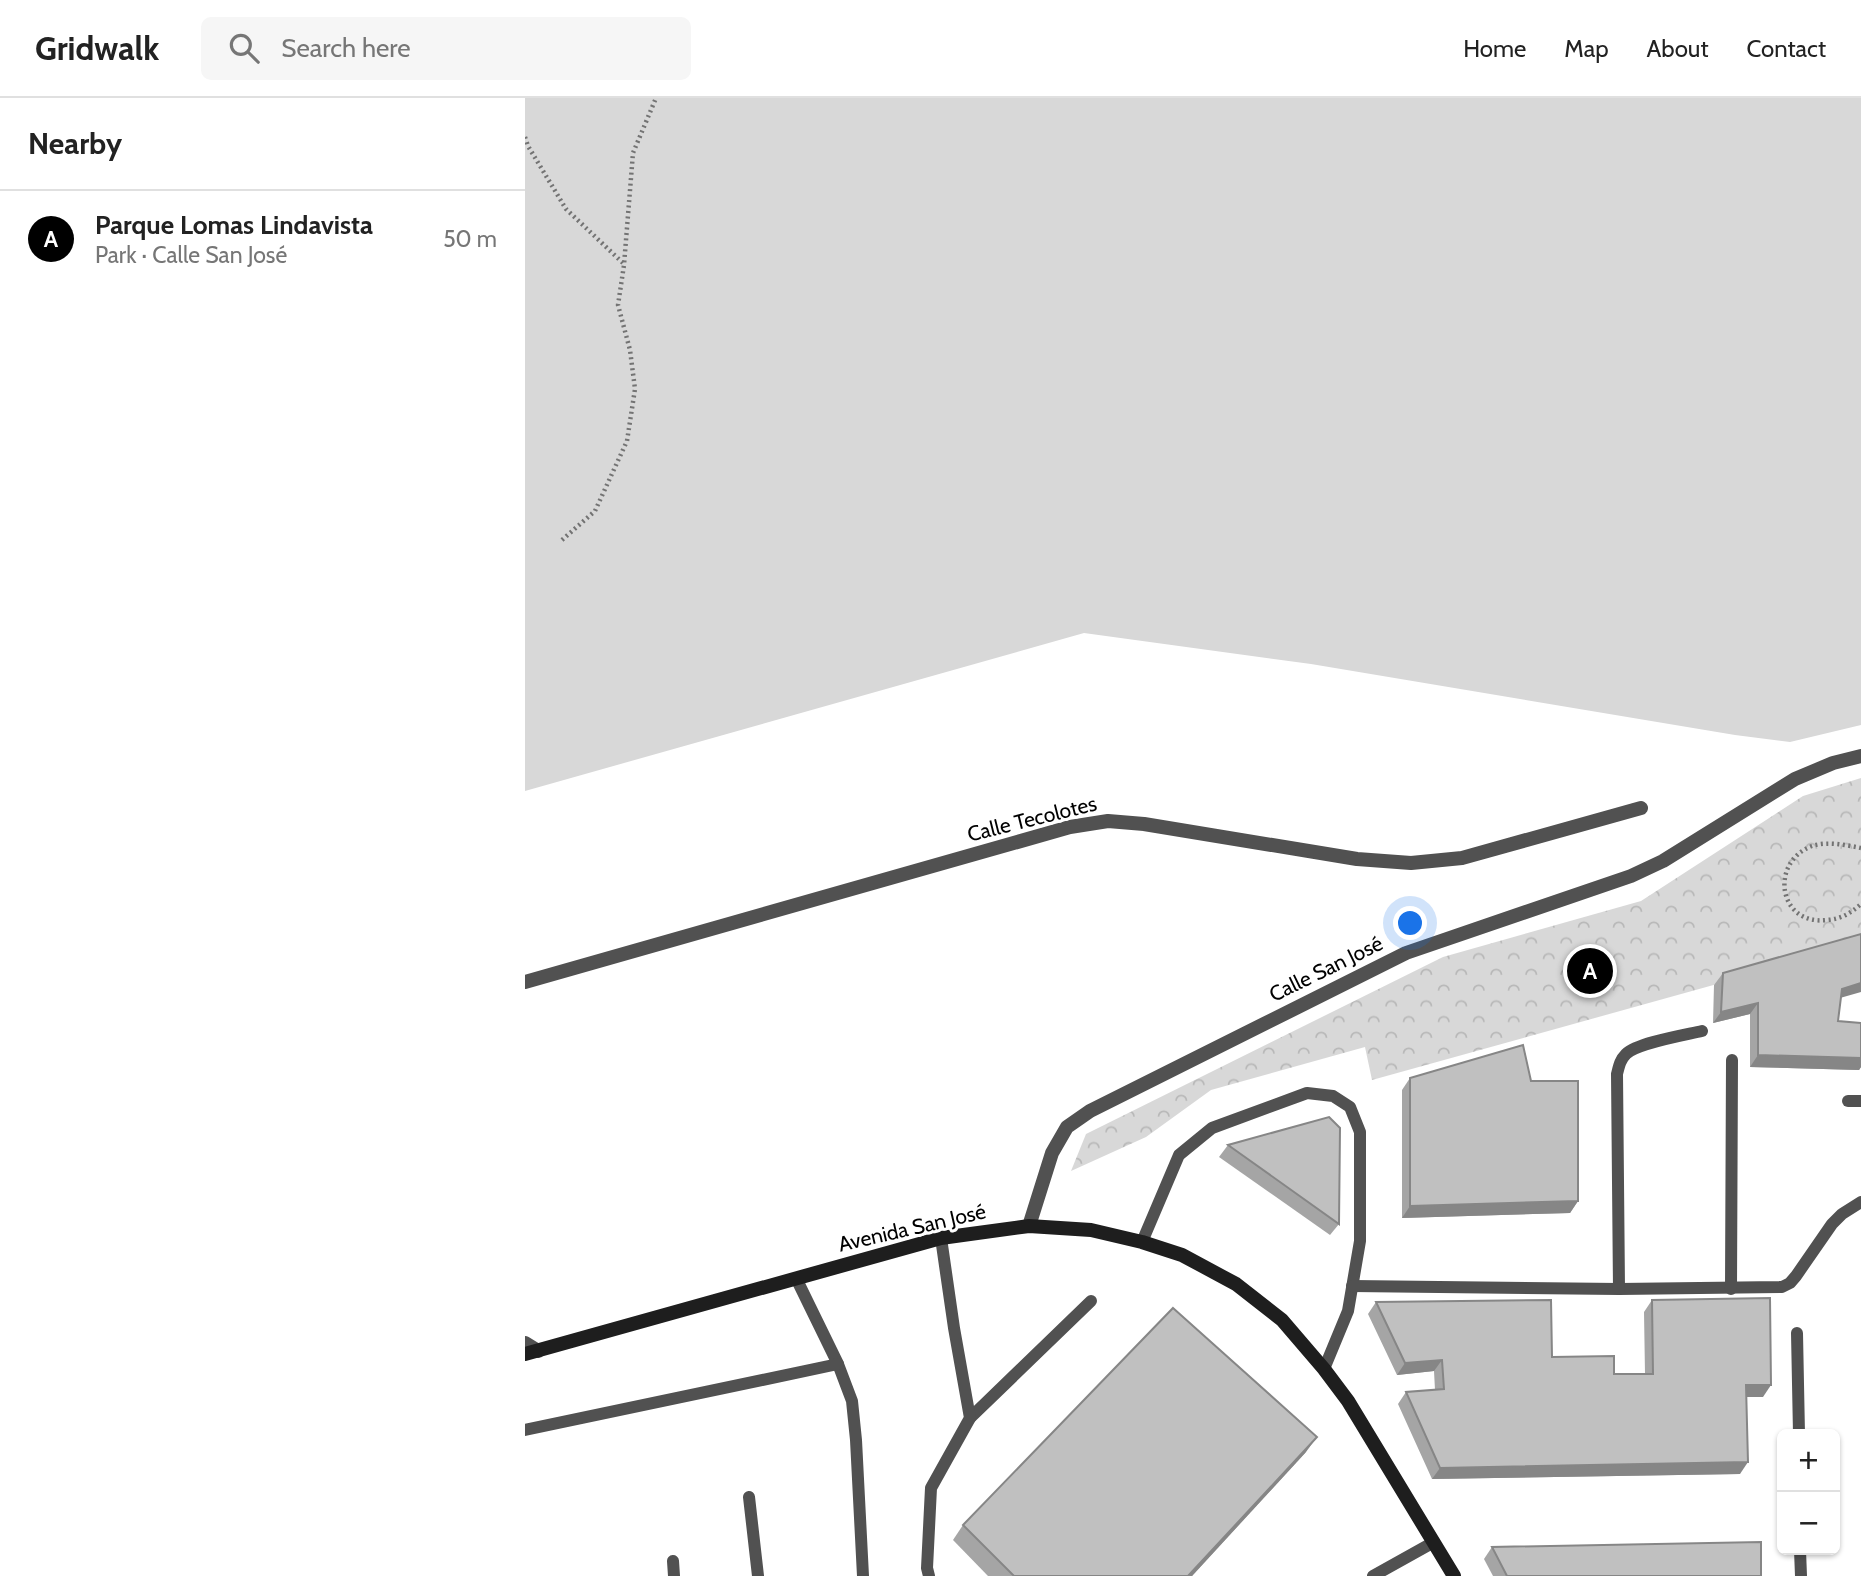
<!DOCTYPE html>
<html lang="en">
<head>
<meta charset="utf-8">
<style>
	:root { --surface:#fff; --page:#f6f6f6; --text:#222; --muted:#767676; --line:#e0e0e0; --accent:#000 }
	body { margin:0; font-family:Cabin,sans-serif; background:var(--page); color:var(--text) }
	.controls { position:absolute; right:21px; bottom:21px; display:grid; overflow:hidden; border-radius:10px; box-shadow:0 2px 5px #0004 }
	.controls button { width:63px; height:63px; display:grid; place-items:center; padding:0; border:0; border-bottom:2px solid var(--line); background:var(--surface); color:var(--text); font:35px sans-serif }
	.you { position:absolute; left:886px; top:826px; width:24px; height:24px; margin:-18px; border:5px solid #fff; border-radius:50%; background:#1a73e8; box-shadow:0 0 0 10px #1a73e833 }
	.badge { display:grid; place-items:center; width:46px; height:46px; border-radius:50%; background:var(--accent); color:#fff; font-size:23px; font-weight:700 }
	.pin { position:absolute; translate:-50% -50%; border:4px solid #fff; box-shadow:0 2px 7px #0006 }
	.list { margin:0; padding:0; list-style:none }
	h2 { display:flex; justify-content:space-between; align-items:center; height:91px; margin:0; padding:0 28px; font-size:30px }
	h2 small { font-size:23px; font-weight:400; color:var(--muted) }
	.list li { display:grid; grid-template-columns:46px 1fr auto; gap:21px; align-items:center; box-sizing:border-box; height:98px; padding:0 28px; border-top:2px solid var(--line) }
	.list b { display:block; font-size:26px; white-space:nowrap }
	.list p { margin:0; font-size:23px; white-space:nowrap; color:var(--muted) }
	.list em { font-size:23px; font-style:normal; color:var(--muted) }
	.icon { flex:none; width:38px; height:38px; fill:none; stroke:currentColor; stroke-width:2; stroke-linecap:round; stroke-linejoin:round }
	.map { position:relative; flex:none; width:1336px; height:1478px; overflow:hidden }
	header { display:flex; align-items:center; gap:42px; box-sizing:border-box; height:98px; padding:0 35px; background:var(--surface); border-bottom:2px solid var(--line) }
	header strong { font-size:33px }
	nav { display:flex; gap:38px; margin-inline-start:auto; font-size:24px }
	.search { width:490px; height:63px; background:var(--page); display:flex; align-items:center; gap:18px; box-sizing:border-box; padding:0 24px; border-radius:10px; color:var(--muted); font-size:26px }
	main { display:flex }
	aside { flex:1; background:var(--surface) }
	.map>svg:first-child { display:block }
	.grass { fill:#d8d8d8 }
	.park { fill:url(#park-crowns) }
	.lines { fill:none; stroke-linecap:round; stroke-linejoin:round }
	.path { stroke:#737373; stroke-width:4.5; stroke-dasharray:2 3.5; stroke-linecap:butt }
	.lane { stroke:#515151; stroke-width:12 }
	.street { stroke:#515151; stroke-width:14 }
	.secondary { stroke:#1e1e1e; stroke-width:14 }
	.wall { fill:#a5a5a5 }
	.shaded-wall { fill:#868686 }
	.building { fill:#c0c0c0; stroke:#868686; stroke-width:2 }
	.labels { text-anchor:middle; stroke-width:6; stroke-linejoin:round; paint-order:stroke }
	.street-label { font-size:21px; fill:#000; stroke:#fff }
</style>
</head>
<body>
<header>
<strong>Gridwalk</strong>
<div class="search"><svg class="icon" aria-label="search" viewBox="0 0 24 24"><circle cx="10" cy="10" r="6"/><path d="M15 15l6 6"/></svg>Search here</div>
<nav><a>Home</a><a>Map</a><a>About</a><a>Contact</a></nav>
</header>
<main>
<aside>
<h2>Nearby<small></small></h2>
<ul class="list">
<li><span class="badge">A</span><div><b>Parque Lomas Lindavista</b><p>Park · Calle San José</p></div><em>50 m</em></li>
</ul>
</aside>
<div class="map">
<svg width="1336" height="1478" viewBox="0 0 1336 1478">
	<defs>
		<pattern id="park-crowns" width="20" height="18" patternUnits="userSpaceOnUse" patternTransform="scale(1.75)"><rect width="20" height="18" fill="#d8d8d8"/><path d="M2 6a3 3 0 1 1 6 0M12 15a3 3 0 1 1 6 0" fill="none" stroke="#b8b8b8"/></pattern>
	</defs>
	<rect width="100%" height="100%" fill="#fff"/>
	<!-- grass -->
	<path class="grass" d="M 0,0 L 1336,0 L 1336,627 L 1265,644 L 1210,637 L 786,566 L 559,535 L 0,693 Z"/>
	<!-- park -->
	<path class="park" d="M 1336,680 L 1336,846 L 847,982 L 840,949 L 686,992 L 621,1039 L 546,1073 L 561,1036 L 918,859 L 1116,803 L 1278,698 Z"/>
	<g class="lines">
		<!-- path -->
		<g class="path">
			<path d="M 0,39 L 3,48 L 41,111 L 99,166"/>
			<path d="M 37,442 L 70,413 L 102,343 L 110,291 L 105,252 L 93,207 L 99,167 L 108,55 L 131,0"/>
			<path d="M 1336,750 C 1321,747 1302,743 1287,748 C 1244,764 1253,828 1302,822 C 1316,821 1326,815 1336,806"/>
		</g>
		<!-- lane -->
		<g class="lane">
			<path d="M 1323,1003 L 1336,1003"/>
			<path d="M 617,1144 L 654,1057 L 687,1030 L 782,995 L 808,998 L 825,1009 L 835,1034 L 835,1143 L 823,1213 L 799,1271"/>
			<path d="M 271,1180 L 313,1266 L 327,1303 L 331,1342 L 338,1478"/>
			<path d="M 827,1188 L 1094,1191 L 1257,1189 L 1265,1185 L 1271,1178 L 1307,1126 L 1317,1116 L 1336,1104"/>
			<path d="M 1094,1191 L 1092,976 C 1094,968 1095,962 1101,956 C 1112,945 1160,937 1177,933"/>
			<path d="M 1206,1191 L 1207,962"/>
			<path d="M 1272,1235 L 1274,1336"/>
			<path d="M 445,1320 L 566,1203"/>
			<path d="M 0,1332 L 313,1266"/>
			<path d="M 224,1399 L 233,1478"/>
			<path d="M 1275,1452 L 1276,1478"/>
			<path d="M 148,1463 L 149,1478"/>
			<path d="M 404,1478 L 402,1470 L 406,1390 L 445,1320 L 429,1230 L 416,1140"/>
			<path d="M 848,1478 L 909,1444"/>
		</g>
		<!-- street -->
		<g class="street">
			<path d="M 0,884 L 545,729 L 583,723 L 619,726 L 832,761 L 886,765 L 937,760 L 1116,710"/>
			<path d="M 504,1128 L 527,1055 L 542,1029 L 565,1013 L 881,855 L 1106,778 L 1138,763 L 1270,681 L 1308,665 L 1336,658"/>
			<path d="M 0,1245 L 13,1253"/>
		</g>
		<!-- secondary -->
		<path class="secondary" d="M 0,1256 L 416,1140 L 504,1128 L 566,1132 L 617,1144 L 657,1157 L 711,1186 L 757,1222 L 799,1271 L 823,1303 L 929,1478"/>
	</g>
	<!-- wall -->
	<g class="wall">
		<path d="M 1198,875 L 1316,900 L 1313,923 L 1336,925 L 1336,969 L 1334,972 L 1225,969 L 1225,916 L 1188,925 L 1189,887 Z"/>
		<path d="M 885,980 L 1006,983 L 1053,1103 L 1045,1115 L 877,1120 L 877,992 Z"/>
		<path d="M 703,1047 L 814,1126 L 805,1137 L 694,1059 Z"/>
		<path d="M 1127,1202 L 1238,1299 L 1221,1299 L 1215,1376 L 907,1381 L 873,1306 L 881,1294 L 910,1292 L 909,1273 L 872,1277 L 843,1216 L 851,1204 L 1027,1259 L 1089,1276 L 1120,1276 L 1119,1214 Z"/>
		<path d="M 781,1354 L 667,1478 L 463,1478 L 428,1442 L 438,1427 Z"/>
		<path d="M 967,1449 L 1236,1478 L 968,1478 L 959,1461 Z"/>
	</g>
	<!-- shaded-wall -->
	<g class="shaded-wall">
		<path d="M 1336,885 L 1336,894 L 1308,902 L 1317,891 Z"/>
		<path d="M 1233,905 L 1225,916 L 1188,925 L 1196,914 Z"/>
		<path d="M 1233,957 L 1336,960 L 1336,969 L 1334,972 L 1225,969 Z"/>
		<path d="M 1053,1103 L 1045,1115 L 877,1120 L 885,1108 Z"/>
		<path d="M 917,1262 L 909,1273 L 872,1277 L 880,1265 Z"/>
		<path d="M 1221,1287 L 1246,1287 L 1238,1299 L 1213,1299 Z"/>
		<path d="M 792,1339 L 781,1354 L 667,1478 L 663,1478 Z"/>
		<path d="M 1223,1364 L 1215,1376 L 907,1381 L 915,1370 Z"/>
	</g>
	<!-- building -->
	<g class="building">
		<path d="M 1336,836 L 1336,885 L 1317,891 L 1313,923 L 1336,925 L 1336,960 L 1233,957 L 1233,905 L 1196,914 L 1198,875 Z"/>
		<path d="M 998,947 L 1006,983 L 1053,983 L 1053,1103 L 885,1108 L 885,980 Z"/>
		<path d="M 804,1019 L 815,1030 L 814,1126 L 703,1047 Z"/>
		<path d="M 1245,1200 L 1246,1287 L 1221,1287 L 1223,1364 L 915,1370 L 881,1294 L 919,1291 L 917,1262 L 880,1265 L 851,1204 L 1026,1202 L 1027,1259 L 1089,1258 L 1089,1276 L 1128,1276 L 1127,1202 Z"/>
		<path d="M 648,1210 L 792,1339 L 663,1478 L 489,1478 L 438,1427 Z"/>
		<path d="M 1236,1444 L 1236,1478 L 982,1478 L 967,1449 Z"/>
	</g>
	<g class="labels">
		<!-- street labels -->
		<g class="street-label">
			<text transform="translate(507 721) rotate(-14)" y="7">Calle Tecolotes</text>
			<text transform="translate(801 871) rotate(-26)" y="7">Calle San José</text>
			<text transform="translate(387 1130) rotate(-13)" y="7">Avenida San José</text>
		</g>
	</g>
</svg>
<div class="controls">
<button>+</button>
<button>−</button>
</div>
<div class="you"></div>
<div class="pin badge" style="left:1065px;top:873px">A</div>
</div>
</main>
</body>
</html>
